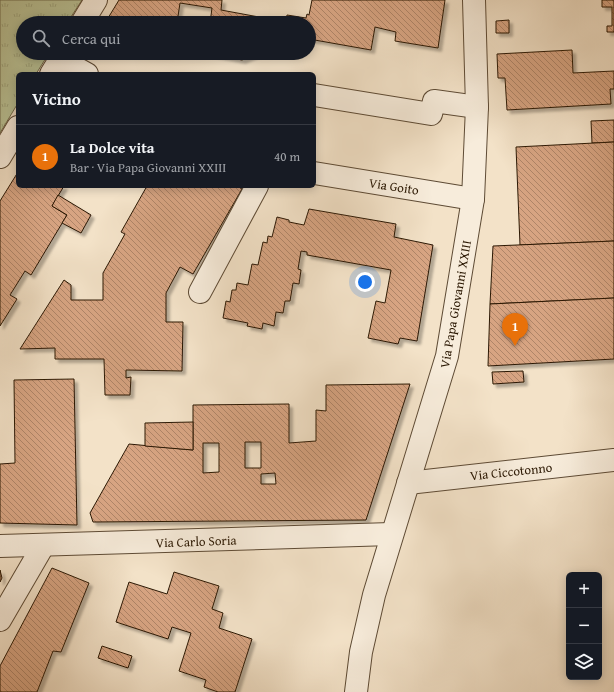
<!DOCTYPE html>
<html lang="it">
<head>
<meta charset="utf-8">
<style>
	:root { --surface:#171b24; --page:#20242c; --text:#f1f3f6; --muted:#9ea1a6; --line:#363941; --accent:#b45309 }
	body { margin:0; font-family:"Gentium Book Plus",serif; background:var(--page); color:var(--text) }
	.controls { position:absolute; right:12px; bottom:12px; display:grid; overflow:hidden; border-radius:6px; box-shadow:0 2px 10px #0003 }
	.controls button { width:36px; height:36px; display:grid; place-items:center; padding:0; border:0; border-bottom:1px solid var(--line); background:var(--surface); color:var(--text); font:20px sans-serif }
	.you { position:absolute; left:365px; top:282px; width:14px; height:14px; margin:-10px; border:3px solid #fff; border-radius:50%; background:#1a73e8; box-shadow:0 0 0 6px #1a73e833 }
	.badge { display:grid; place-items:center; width:26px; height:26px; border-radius:50%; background:var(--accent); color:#fff; font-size:13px; font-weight:700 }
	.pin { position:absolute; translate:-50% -33px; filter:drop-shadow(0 1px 2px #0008) }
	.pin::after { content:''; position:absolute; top:21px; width:14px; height:12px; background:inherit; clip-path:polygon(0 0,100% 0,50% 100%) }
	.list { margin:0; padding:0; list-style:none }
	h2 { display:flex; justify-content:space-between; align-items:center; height:52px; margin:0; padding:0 16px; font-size:17px }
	h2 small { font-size:13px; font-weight:400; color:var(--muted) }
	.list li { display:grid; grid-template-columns:26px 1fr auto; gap:12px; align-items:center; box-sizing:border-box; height:64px; padding:0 16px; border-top:1px solid var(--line) }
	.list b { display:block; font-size:15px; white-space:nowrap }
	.list p { margin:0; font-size:13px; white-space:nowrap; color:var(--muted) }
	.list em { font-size:13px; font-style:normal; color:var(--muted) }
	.icon { flex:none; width:22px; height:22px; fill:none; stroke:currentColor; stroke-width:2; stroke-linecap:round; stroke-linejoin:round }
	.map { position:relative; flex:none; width:614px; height:692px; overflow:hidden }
	.search { position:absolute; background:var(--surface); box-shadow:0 2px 10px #0003; left:16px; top:16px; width:300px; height:44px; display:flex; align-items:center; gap:10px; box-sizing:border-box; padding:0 14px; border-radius:22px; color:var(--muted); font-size:15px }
	.panel { position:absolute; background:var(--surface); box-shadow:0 2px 10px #0003; left:16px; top:72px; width:300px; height:116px; border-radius:6px }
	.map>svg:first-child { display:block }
	.park { fill:url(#park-tufts); stroke:#736e4e }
	.building { fill:url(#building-back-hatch); stroke:#2c1904; fill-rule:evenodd; filter:url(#shadow) }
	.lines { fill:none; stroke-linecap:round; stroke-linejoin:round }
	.minor-casing { stroke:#5e4b35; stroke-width:24 }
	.minor { stroke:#f7ecdb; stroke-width:22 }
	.labels { text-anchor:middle; stroke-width:4; stroke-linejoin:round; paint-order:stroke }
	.street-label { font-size:13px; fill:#2c1904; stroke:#f7ecdb }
</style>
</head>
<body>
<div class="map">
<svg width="614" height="692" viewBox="0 0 614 692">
	<defs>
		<pattern id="park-tufts" width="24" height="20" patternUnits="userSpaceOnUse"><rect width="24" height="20" fill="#bac397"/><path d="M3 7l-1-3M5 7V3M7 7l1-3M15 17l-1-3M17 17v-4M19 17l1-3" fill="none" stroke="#a0a780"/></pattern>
		<pattern id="building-back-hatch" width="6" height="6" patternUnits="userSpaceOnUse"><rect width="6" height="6" fill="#d7a482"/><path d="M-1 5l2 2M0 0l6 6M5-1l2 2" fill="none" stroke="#af8568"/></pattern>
		<filter id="shadow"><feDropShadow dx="3.5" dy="3.5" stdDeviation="1" flood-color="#0004"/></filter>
	</defs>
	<rect width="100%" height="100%" fill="#f3e2c8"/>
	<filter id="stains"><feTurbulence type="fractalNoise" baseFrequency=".005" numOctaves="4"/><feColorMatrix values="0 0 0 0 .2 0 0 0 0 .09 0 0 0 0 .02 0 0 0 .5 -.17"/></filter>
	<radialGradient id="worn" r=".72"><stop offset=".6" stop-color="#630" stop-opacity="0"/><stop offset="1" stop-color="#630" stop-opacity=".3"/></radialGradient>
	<!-- park -->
	<path class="park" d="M 0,0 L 82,0 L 67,23 L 23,23 L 23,53 L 49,53 L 36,74 L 18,74 L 18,103 L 0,133 Z"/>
	<!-- building -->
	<g class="building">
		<path d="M 119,0 L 222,0 L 221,10 L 286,22 L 287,15 L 306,18 L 307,14 L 309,15 L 312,0 L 445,0 L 438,48 L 395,41 L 396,32 L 375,27 L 371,50 L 309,39 L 309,23 L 210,23 L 212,8 L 180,3 L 177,23 L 105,23 Z"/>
		<path d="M 602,0 L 614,0 L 614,32 L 607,32 L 607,26 L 612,26 L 612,7 L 602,7 Z"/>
		<path d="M 509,20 L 509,33 L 496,33 L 496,21 Z"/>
		<path d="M 572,50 L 573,73 L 614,71 L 614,89 L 610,89 L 611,104 L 507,110 L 505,78 L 498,78 L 497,54 Z"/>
		<path d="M 206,53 L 259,53 L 242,60 Z"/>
		<path d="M 614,120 L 614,142 L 592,143 L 591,121 Z"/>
		<path d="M 614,142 L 614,241 L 520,245 L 516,147 Z"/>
		<path d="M 18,172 L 18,186 L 64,186 L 52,206 L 67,215 L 31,275 L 25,271 L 10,295 L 17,299 L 0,326 L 0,201 Z"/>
		<path d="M 147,186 L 237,186 L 242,189 L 193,274 L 180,267 L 166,293 L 166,322 L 183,322 L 182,371 L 126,370 L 126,378 L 131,377 L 130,395 L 105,395 L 104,359 L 55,359 L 55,348 L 20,349 L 64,280 L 71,285 L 71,300 L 103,300 L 103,273 L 125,234 L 121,232 Z"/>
		<path d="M 58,195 L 91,215 L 81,233 L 62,223 L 67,215 L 52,206 Z"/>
		<path d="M 309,209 L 396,224 L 394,237 L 433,245 L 417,341 L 400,338 L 398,344 L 368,338 L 376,301 L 385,303 L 391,270 L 307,255 L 307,252 L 301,251 L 298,269 L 301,270 L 299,284 L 293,283 L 290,301 L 285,301 L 283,313 L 276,312 L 274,326 L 263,323 L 262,329 L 247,326 L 248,323 L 223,318 L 226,301 L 230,302 L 232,290 L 236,290 L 237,283 L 248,285 L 252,264 L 258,265 L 263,242 L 267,243 L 268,236 L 272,237 L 277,217 L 289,220 L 289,222 L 304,225 Z"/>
		<path d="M 614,241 L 614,298 L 490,304 L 493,246 Z"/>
		<path d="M 614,298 L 614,359 L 488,366 L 490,304 Z"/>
		<path d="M 523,371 L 524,382 L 493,384 L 492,372 Z"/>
		<path d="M 74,379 L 77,525 L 0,523 L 0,464 L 15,463 L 14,380 Z"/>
		<path d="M 410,384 L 366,520 L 93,522 L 90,513 L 129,444 L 193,450 L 193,405 L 289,404 L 289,443 L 316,441 L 316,410 L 326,411 L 326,385 ZM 245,442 L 261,442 L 261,468 L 245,468 ZM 203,443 L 219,443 L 219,472 L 203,473 ZM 275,473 L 276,484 L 261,484 L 261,474 Z"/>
		<path d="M 193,422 L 193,450 L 145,446 L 145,423 Z"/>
		<path d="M 52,568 L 89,583 L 61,652 L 53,651 L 37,692 L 0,692 L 0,666 Z"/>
		<path d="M 0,570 L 2,578 L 0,582 Z"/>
		<path d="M 174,572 L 219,586 L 212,609 L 223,613 L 219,628 L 252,639 L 235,692 L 218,692 L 204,687 L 206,680 L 179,671 L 191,633 L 172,627 L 168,639 L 116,622 L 129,582 L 167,594 Z"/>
		<path d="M 102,646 L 132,656 L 128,668 L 98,658 Z"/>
	</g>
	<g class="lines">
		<defs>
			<g id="minor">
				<path d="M 82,23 L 96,0"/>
				<path d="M 60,59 L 87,74"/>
				<path d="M 51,74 L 64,53"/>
				<path d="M 314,95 L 431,114 L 434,101 L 477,107"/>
				<path d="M 0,157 L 18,127"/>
				<path d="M 314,173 L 473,199"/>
				<path d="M 200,292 L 257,186"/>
				<path d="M 408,483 L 614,460"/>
				<path d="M 0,546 L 391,534"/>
				<path d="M 0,620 L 43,546"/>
				<path d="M 356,692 L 361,652 L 374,595 L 447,356 L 473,199 L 477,107 L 474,0"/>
			</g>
		</defs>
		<!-- minor casing -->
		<use href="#minor" class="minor-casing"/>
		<!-- minor -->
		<use href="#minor" class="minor"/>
	</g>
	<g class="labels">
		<!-- street labels -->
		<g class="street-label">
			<text transform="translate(394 186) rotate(9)" y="5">Via Goito</text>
			<text transform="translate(455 304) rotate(-80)" y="5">Via Papa Giovanni XXIII</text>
			<text transform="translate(511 471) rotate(-6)" y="5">Via Ciccotonno</text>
			<text transform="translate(196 541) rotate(-2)" y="5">Via Carlo Soria</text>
		</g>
	</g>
	<rect width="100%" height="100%" filter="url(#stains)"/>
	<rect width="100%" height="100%" fill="url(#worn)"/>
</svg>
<div class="controls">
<button>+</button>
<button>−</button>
<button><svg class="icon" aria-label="layers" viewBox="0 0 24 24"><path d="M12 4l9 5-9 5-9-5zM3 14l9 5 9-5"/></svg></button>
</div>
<div class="you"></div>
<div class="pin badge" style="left:515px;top:346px;background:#e8710a">1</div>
<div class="search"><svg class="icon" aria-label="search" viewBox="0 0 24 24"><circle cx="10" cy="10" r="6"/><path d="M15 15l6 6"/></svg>Cerca qui</div>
<section class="panel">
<h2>Vicino<small></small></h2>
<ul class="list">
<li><span class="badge" style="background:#e8710a">1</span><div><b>La Dolce vita</b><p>Bar · Via Papa Giovanni XXIII</p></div><em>40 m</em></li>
</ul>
</section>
</div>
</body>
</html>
